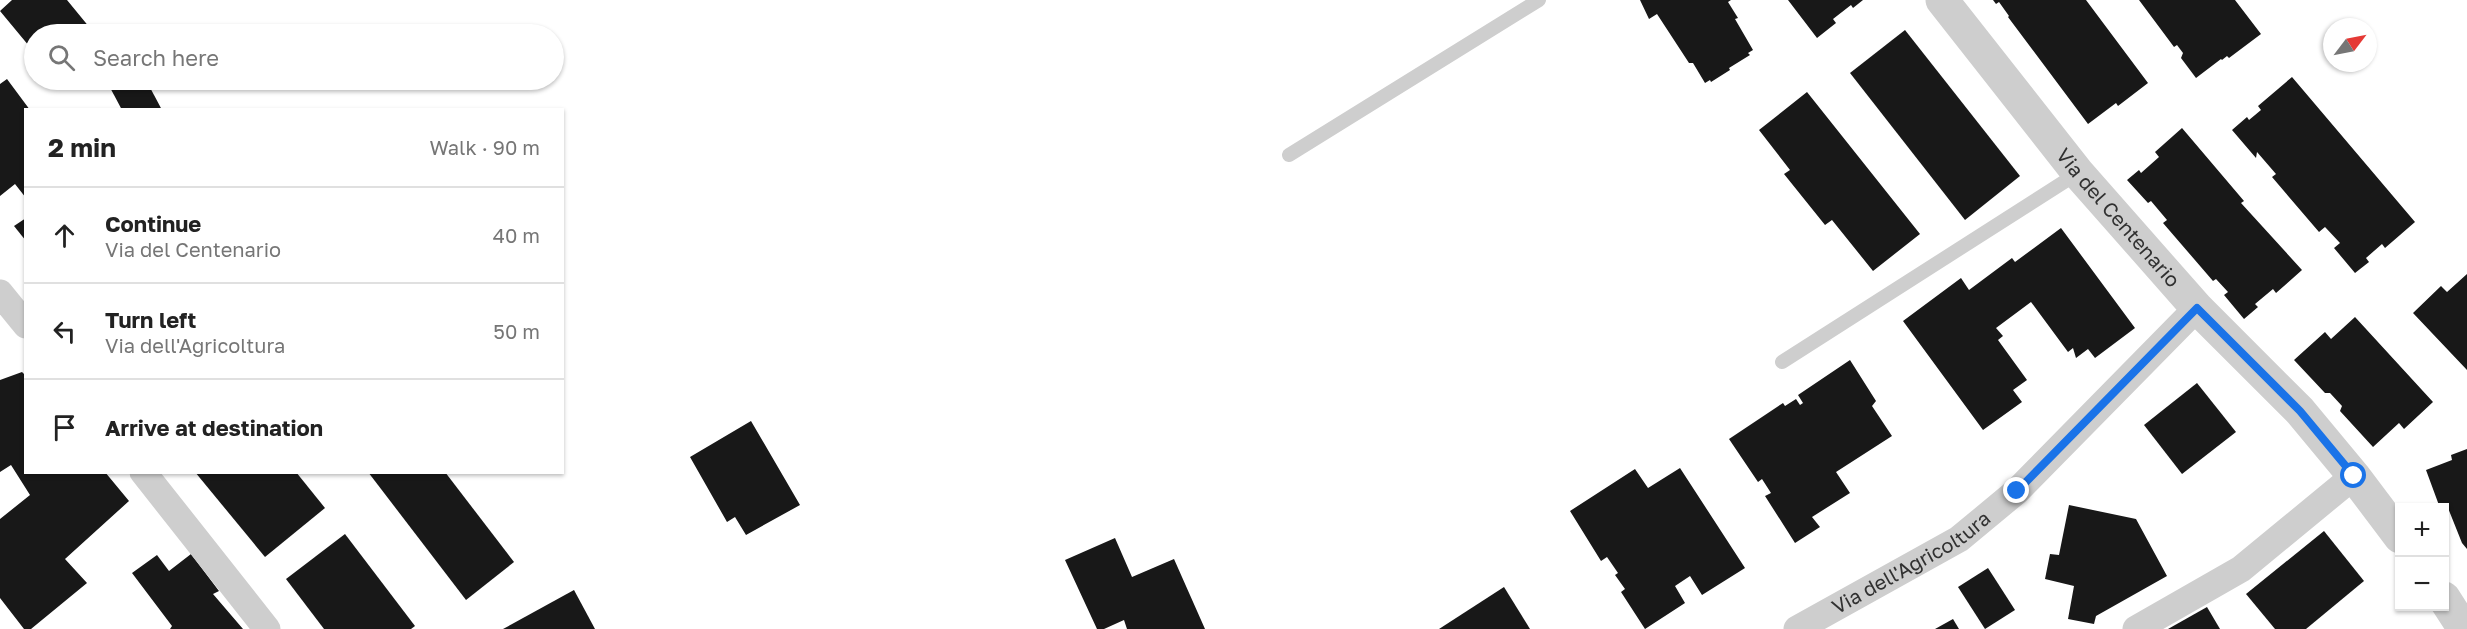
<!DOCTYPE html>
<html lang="en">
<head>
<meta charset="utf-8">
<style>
	:root { --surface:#fff; --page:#f2f2f2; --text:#222; --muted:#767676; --line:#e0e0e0 }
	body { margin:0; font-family:"Golos Text",sans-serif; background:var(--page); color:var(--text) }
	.controls { position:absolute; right:18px; bottom:18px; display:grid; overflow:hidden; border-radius:0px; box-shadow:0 2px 4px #0004 }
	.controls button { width:54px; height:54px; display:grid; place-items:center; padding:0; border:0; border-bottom:2px solid var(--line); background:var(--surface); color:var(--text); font:30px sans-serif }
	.compass { position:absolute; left:2323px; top:18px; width:54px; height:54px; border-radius:50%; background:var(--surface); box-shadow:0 2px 4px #0004; rotate:58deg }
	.stop { position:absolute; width:18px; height:18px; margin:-14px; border:4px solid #1a73e8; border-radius:50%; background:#fff }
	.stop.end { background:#1a73e8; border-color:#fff; box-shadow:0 2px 6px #0008 }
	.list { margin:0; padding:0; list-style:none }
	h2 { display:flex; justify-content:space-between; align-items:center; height:78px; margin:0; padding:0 24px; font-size:26px }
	h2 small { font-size:20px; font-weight:400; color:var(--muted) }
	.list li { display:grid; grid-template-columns:39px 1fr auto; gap:18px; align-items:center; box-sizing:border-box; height:96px; padding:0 24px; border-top:2px solid var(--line) }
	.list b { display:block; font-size:22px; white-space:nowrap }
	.list p { margin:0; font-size:20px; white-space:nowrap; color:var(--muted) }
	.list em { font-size:20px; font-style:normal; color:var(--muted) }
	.icon { flex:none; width:33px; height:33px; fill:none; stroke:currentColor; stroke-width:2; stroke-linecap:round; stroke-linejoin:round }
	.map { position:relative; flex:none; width:2467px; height:629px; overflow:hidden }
	.search { position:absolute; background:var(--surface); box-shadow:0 2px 4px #0004; left:24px; top:24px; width:540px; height:66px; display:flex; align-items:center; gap:15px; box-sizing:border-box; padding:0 21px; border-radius:33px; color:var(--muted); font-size:22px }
	.panel { position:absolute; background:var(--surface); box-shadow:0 2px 4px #0004; left:24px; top:108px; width:540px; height:366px; border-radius:0px }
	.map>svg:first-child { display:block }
	.building { fill:#181818 }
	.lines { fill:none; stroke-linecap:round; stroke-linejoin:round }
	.service { stroke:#cecece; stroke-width:14 }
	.minor { stroke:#cecece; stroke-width:27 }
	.tertiary { stroke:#cecece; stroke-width:33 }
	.route { stroke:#1a73e8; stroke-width:8 }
	.labels { text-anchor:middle; stroke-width:6; stroke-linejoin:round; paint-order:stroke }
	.street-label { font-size:20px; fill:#313131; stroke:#fff }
</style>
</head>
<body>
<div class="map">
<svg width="2467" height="629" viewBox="0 0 2467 629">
	<rect width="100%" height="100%" fill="#fff"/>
	<!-- building -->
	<g class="building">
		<path d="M 12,0 L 67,0 L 90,28 L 81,34 L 34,34 L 34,52 L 0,11 Z"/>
		<path d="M 1640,0 L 1731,0 L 1728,2 L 1738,18 L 1735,19 L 1753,50 L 1748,53 L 1750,55 L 1729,68 L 1730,70 L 1711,82 L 1710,80 L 1705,83 L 1693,63 L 1689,63 L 1657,14 L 1649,19 Z"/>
		<path d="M 1788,0 L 1863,0 L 1853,8 L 1851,5 L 1833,19 L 1836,23 L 1817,38 Z"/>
		<path d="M 1993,0 L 2086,0 L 2148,83 L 2118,106 L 2116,103 L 2088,124 L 2008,17 L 2009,16 L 1999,2 L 1996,4 Z"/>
		<path d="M 2139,0 L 2235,0 L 2261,34 L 2229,58 L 2227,56 L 2222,60 L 2221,59 L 2196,78 L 2181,58 L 2183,53 L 2177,45 L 2174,47 Z"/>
		<path d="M 1905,30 L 2020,176 L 1965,220 L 1850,73 Z"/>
		<path d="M 2292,77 L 2415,222 L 2385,248 L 2382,244 L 2366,258 L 2369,262 L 2355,273 L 2334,248 L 2340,243 L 2325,227 L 2319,232 L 2272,177 L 2276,174 L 2257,152 L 2256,158 L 2232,130 L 2247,117 L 2249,120 L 2261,110 L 2258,106 Z"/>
		<path d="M 7,79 L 30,110 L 26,110 L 26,198 L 15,184 L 0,196 L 0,84 Z"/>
		<path d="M 106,80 L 146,80 L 162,110 L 122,110 Z"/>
		<path d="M 1807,92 L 1920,234 L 1873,271 L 1832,220 L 1825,225 L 1784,174 L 1790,170 L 1759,130 Z"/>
		<path d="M 2182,128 L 2244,201 L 2241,203 L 2302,270 L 2276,293 L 2273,289 L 2255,304 L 2258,307 L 2244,319 L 2224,295 L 2228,292 L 2216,279 L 2213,281 L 2163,223 L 2167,220 L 2151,201 L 2148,203 L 2127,180 L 2139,170 L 2141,173 L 2159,157 L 2155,152 Z"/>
		<path d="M 26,218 L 26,241 L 14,226 Z"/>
		<path d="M 2061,228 L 2135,328 L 2095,358 L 2088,349 L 2076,358 L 2073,348 L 2068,352 L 2031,302 L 1996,328 L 2003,336 L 1998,340 L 2027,380 L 2013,390 L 2022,402 L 1983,430 L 1903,321 L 1961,278 L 1969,290 L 2012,258 L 2015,262 Z"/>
		<path d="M 2467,274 L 2467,370 L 2413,313 L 2441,286 L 2447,292 Z"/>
		<path d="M 2355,317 L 2433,402 L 2404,429 L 2399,423 L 2373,447 L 2340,411 L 2342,406 L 2330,393 L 2325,393 L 2294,360 L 2325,332 L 2331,339 Z"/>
		<path d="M 1850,360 L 1876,401 L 1872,406 L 1892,436 L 1836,472 L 1850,493 L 1812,517 L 1820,527 L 1795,543 L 1765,496 L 1771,493 L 1762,479 L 1758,482 L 1729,439 L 1783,403 L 1785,406 L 1796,399 L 1800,405 L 1803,403 L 1798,395 Z"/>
		<path d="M 22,372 L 26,376 L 26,472 L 105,472 L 129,501 L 65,559 L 87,583 L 31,629 L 24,629 L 0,598 L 0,519 L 30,495 L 11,465 L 0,472 L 0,380 Z"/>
		<path d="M 2197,383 L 2236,432 L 2182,474 L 2144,425 Z"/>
		<path d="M 751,421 L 800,505 L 746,535 L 735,517 L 727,522 L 690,457 Z"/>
		<path d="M 2467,449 L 2467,549 L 2462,543 L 2448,508 L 2440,508 L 2426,470 L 2452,460 L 2451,455 Z"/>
		<path d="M 1680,468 L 1745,568 L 1702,595 L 1690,576 L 1675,586 L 1685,603 L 1645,629 L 1621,592 L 1625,589 L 1615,575 L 1618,573 L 1607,557 L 1601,561 L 1570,511 L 1635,469 L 1648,488 Z"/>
		<path d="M 195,472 L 296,472 L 325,508 L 265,557 Z"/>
		<path d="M 368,472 L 445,472 L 514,562 L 466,600 Z"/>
		<path d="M 2069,505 L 2136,519 L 2167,576 L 2096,616 L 2094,624 L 2068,619 L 2074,586 L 2045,579 L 2050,554 L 2059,555 Z"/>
		<path d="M 2324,531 L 2364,581 L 2306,629 L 2275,629 L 2246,594 Z"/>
		<path d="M 345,534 L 415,626 L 411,629 L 324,629 L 286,579 Z"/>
		<path d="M 1115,538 L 1132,577 L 1174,559 L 1205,629 L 1127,629 L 1124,620 L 1104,629 L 1097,629 L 1065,560 Z"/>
		<path d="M 191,554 L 219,591 L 213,594 L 243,629 L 170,629 L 172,626 L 132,573 L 157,555 L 169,571 Z"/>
		<path d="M 1988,568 L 2015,610 L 1985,629 L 1958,587 Z"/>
		<path d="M 1504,587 L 1530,629 L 1439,629 Z"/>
		<path d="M 574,590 L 595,629 L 503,629 Z"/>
		<path d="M 2207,607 L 2220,629 L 2168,629 Z"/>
		<path d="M 1953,619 L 1959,629 L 1935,629 Z"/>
	</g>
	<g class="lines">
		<!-- service -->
		<g class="service">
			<path d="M 1289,155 L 1539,0"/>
			<path d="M 1782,362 L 2078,173"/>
		</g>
		<!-- minor -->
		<g class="minor">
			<path d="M 0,293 L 26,325"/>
			<path d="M 143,472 L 267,629"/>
			<path id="s1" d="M 1797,629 L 1959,539 L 2017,491 L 2197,308"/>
			<path d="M 2136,629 L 2241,569 L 2354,476"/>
		</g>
		<!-- tertiary -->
		<g class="tertiary">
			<path id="s2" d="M 1942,0 L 2078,173 L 2197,308 L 2300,411 L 2354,476 L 2400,537"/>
			<path d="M 2444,598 L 2464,629"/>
		</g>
	</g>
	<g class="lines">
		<!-- route -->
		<path class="route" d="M 2017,491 L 2197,308 L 2300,411 L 2354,476"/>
	</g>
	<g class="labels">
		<!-- street labels -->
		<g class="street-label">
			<text dy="7" stroke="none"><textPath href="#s2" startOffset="280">Via del Centenario</textPath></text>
			<text dy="7" stroke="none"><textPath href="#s1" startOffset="132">Via dell'Agricoltura</textPath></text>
		</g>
	</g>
</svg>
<div class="controls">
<button>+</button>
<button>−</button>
</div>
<svg class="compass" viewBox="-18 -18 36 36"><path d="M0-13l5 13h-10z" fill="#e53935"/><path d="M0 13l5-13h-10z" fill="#767676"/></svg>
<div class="stop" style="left:2354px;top:476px"></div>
<div class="stop end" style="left:2017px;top:491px"></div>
<div class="search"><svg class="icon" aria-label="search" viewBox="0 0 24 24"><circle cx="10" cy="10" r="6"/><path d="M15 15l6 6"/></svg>Search here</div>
<section class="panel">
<h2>2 min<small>Walk · 90 m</small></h2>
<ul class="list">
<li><svg class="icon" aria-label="ahead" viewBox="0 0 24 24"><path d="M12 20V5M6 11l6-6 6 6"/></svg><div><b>Continue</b><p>Via del Centenario</p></div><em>40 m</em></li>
<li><svg class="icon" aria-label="left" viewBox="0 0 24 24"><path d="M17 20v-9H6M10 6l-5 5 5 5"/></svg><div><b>Turn left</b><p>Via dell'Agricoltura</p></div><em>50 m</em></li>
<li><svg class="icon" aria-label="arrive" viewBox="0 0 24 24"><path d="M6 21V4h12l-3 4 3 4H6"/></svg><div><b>Arrive at destination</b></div></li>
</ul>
</section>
</div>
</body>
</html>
